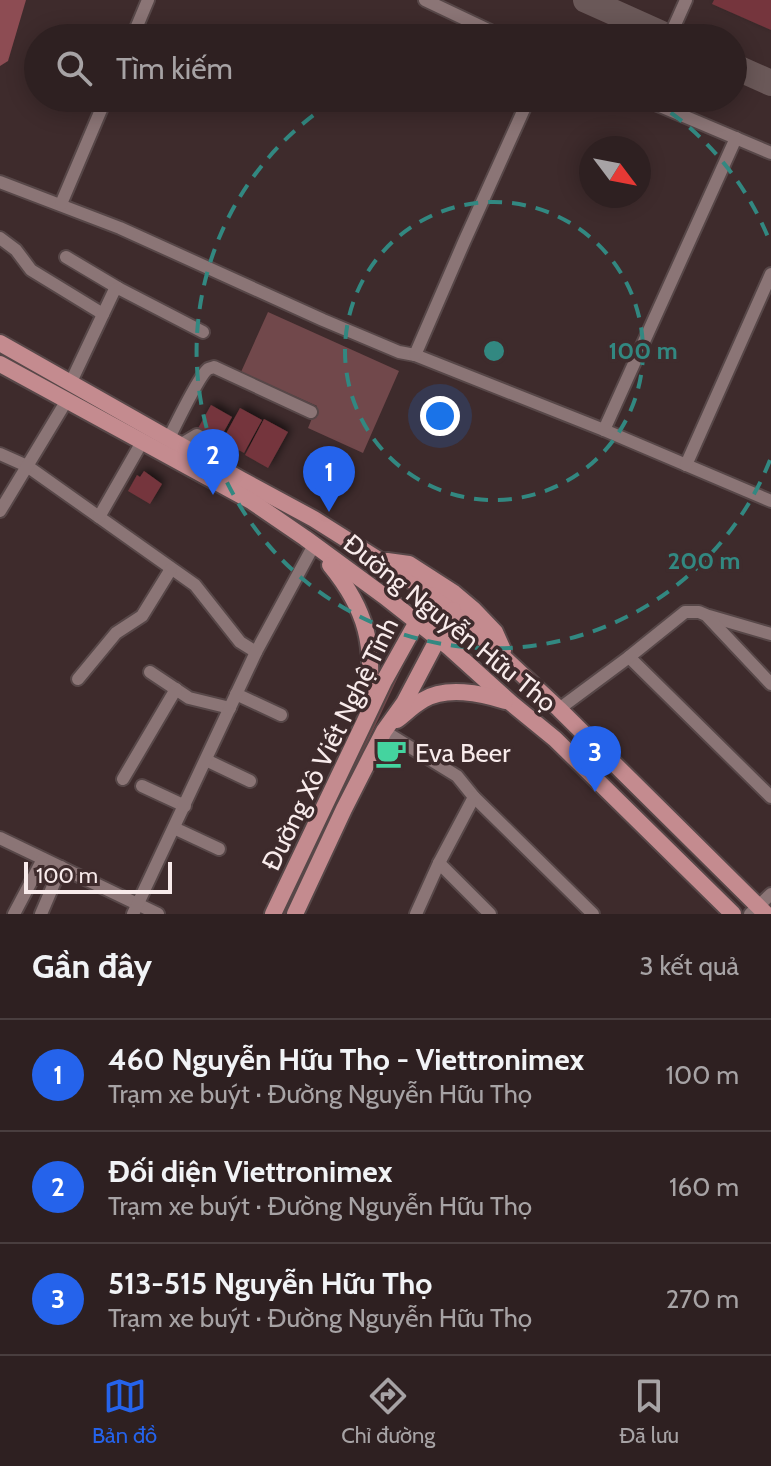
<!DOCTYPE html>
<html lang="vi">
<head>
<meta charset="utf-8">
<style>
	:root { --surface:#2e2021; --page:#36282a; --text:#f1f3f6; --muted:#a7a3a5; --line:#493e3f; --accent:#2563eb }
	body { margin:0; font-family:Cabin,sans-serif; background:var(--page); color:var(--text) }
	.compass { position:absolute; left:579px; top:136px; width:72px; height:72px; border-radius:50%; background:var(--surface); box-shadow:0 4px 20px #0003; rotate:122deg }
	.scale { position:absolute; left:24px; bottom:20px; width:148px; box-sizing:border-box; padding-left:8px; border:4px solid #f8ebeb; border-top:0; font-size:22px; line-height:28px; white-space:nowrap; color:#f8ebeb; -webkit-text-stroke:6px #3e2b2c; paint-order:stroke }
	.you { position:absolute; left:440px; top:416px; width:28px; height:28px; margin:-20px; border:6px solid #fff; border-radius:50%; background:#1a73e8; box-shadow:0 0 0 12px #1a73e833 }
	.badge { display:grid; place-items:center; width:52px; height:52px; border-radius:50%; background:var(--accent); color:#fff; font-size:26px; font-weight:700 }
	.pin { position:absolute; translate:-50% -66px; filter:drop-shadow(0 2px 4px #0008) }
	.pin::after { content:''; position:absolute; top:42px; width:28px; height:24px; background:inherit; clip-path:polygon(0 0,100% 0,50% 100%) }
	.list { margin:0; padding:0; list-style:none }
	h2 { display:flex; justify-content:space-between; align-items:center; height:104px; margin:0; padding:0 32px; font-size:34px }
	h2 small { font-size:26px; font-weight:400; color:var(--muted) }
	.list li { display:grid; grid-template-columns:52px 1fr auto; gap:24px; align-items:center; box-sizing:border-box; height:112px; padding:0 32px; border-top:2px solid var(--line) }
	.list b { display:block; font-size:30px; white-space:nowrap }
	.list p { margin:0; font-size:26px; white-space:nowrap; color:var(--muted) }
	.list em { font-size:26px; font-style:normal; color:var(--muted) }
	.icon { flex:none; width:44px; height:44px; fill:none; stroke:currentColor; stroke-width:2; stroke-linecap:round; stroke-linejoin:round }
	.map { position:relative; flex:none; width:771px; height:914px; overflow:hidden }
	.search { position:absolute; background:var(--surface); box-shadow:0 4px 20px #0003; left:24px; right:24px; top:24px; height:88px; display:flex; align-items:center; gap:20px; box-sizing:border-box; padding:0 28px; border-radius:44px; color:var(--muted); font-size:30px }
	.sheet { height:440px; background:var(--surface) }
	nav { display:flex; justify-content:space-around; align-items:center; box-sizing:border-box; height:112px; border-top:2px solid var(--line); background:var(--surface); font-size:22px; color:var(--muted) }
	nav a { display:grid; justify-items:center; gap:4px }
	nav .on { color:var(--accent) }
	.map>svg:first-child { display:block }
	.green { fill:#71484b }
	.water { fill:#8d4c53 }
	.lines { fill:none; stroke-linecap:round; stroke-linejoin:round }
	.taxiway { stroke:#6a5858; stroke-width:26 }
	.building { fill:#74363d; filter:url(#shadow) }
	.minor-casing { stroke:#574748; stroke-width:16 }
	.major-casing { stroke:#574748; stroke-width:20 }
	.minor { stroke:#8b7576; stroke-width:12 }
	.major { stroke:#c48b8f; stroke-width:16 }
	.ring { fill:none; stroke:#328881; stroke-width:4; stroke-dasharray:14 10 }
	.labels { text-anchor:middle; stroke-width:7; stroke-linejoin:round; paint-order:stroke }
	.street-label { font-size:26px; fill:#f8ebeb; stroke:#3e2b2c }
	.poi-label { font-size:26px; fill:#f8ebeb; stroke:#3e2b2c; text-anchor:start }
	.centre { fill:#328881; stroke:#3e2b2c; stroke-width:4 }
	.ring-label { font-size:24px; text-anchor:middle; font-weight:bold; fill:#328881; stroke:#3e2b2c; stroke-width:7; stroke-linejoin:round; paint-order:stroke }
</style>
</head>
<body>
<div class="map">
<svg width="771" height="914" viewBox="0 0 771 914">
	<defs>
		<filter id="shadow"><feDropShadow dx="3.5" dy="-3.5" stdDeviation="4" flood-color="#0009"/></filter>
	</defs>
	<rect width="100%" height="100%" fill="#3e2b2c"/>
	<!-- green -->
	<g class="green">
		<path d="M 268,312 L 399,371 L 363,453 L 308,428 L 317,406 L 241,372 Z"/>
		<path d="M 412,642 L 414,643 L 287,914 L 282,914 L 388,687 Z"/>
	</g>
	<!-- water -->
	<path class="water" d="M 0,0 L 26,0 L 8,61 L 0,66 Z"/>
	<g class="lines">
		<!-- taxiway -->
		<g class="taxiway">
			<path d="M 586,0 L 671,38"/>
			<path d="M 733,66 L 771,83"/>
		</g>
	</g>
	<!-- building -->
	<g class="building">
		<path d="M 714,0 L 771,0 L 771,30 L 712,4 Z"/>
		<path d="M 211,405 L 232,417 L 217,444 L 196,432 Z"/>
		<path d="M 240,408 L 262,420 L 244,453 L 222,441 Z"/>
		<path d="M 264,419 L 288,432 L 268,468 L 245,455 Z"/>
		<path d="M 144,471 L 162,484 L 150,504 L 128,491 L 137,475 L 140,477 Z"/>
	</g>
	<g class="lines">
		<defs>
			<g id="minor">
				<path d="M 425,0 L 505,38"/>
				<path d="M 132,38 L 148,0"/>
				<path d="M 669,38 L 686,0"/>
				<path d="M 641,98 L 771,153"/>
				<path d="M 0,182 L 120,228 L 323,320 L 399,352 L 415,355 L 604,430 L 771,501"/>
				<path d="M 61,204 L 106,98"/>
				<path d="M 0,238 L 16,250 L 31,270 L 103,314"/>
				<path d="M 66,257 L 118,288"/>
				<path d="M 415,355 L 464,242 L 529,98"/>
				<path d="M 71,382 L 114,291 L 118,288 L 203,332"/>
				<path d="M 604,430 L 736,138"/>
				<path d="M 169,438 C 175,426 200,374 208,369 C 210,368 212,368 214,367 L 311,412"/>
				<path d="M 180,445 L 197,435 L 213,444 L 210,462"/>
				<path d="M 0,454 L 27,466 L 195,585 L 240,642 L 256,652"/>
				<path d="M 686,465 L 771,274"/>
				<path d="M 0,511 L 67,400"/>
				<path d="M 99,517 L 142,442"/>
				<path d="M 709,616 L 771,634"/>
				<path d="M 629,657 L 771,797"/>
				<path d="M 150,672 L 189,698 L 230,708"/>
				<path d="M 78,679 L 116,633 L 142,616 L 171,569"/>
				<path d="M 236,694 L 281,715"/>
				<path d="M 559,709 L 629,657 L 685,612 L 699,612 L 706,615 L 771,684"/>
				<path d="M 384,731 L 457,776 L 474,797 L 593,914"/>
				<path d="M 206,760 L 250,781"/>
				<path d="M 123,779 L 176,689"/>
				<path d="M 142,786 L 185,806"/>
				<path d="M 174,828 L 219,849"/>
				<path d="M 0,838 L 158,914"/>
				<path d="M 439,863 L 490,914"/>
				<path d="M 14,914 L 43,859"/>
				<path d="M 41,914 L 61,867"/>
				<path d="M 133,914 L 256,652 L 314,545"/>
				<path d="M 416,914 L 439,863 L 474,797"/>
				<path d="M 750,914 L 771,894"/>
			</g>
			<g id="major">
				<path d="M 0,343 L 240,479 L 314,519 L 417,584 L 453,610 L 559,709 L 766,914"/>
				<path d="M 0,364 L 251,501 L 305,538 L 384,596 L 450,648 L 511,703 L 555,739 L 733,914"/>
				<path d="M 387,561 L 409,564 L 454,593 L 473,609 L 495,632 L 503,650"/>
				<path d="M 330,565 C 367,610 375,646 368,703"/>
				<path d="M 397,720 C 406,713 414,705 423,700 C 446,686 481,693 505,701"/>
				<path d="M 273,914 L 384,681 L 432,595"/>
				<path d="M 295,914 L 344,809 L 371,756 L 384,731 L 404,703 L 453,610"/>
			</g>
		</defs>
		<!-- minor casing -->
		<use href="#minor" class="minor-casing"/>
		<!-- major casing -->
		<use href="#major" class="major-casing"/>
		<!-- minor -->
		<use href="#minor" class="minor"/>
		<!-- major -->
		<use href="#major" class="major"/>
	</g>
	<!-- distance rings -->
	<g class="ring">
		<circle cx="494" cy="351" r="149"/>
		<path d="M770 460A297 297 0 1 1 337 99M651 99A297 297 0 0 1 770 242"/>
	</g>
	<!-- icons -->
	<defs>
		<symbol id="cafe-bare" viewBox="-9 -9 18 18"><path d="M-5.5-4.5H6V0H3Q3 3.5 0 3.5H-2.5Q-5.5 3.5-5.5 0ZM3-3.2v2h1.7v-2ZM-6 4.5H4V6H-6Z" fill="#44d49f" stroke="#3e2b2c" stroke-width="2.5" paint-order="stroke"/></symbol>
	</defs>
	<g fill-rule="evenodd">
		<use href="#cafe-bare" x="369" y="731" width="44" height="44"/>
	</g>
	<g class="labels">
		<!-- street labels -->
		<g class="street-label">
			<text transform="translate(450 623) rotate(39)" y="9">Đường Nguyễn Hữu Thọ</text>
			<text transform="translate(330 744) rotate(-64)" y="9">Đường Xô Viết Nghệ Tĩnh</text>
		</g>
		<!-- poi labels -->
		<g class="poi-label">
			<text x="415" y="762">Eva Beer</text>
		</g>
	</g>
	<circle cx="494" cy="351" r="12" class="centre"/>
	<g class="ring-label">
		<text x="643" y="359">100 m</text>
		<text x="704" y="569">200 m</text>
	</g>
</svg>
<svg class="compass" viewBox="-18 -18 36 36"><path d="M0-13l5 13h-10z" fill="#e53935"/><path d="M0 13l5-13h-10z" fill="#a7a3a5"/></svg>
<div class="scale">100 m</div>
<div class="you"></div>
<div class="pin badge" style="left:329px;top:512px">1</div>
<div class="pin badge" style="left:213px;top:495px">2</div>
<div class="pin badge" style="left:595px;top:792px">3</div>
<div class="search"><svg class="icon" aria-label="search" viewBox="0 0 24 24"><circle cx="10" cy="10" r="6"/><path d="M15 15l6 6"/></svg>Tìm kiếm</div>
</div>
<section class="sheet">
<h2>Gần đây<small>3 kết quả</small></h2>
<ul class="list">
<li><span class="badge">1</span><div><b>460 Nguyễn Hữu Thọ - Viettronimex</b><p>Trạm xe buýt · Đường Nguyễn Hữu Thọ</p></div><em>100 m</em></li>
<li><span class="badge">2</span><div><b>Đối diện Viettronimex</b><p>Trạm xe buýt · Đường Nguyễn Hữu Thọ</p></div><em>160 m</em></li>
<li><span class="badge">3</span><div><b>513-515 Nguyễn Hữu Thọ</b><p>Trạm xe buýt · Đường Nguyễn Hữu Thọ</p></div><em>270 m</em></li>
</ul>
</section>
<nav>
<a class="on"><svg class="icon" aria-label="map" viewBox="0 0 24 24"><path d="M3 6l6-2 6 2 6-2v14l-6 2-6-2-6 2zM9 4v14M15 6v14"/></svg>Bản đồ</a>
<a><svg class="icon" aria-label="directions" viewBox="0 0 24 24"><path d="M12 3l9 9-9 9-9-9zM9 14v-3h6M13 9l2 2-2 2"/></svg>Chỉ đường</a>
<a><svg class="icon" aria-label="saved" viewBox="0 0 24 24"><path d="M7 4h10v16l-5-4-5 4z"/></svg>Đã lưu</a>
</nav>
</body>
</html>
